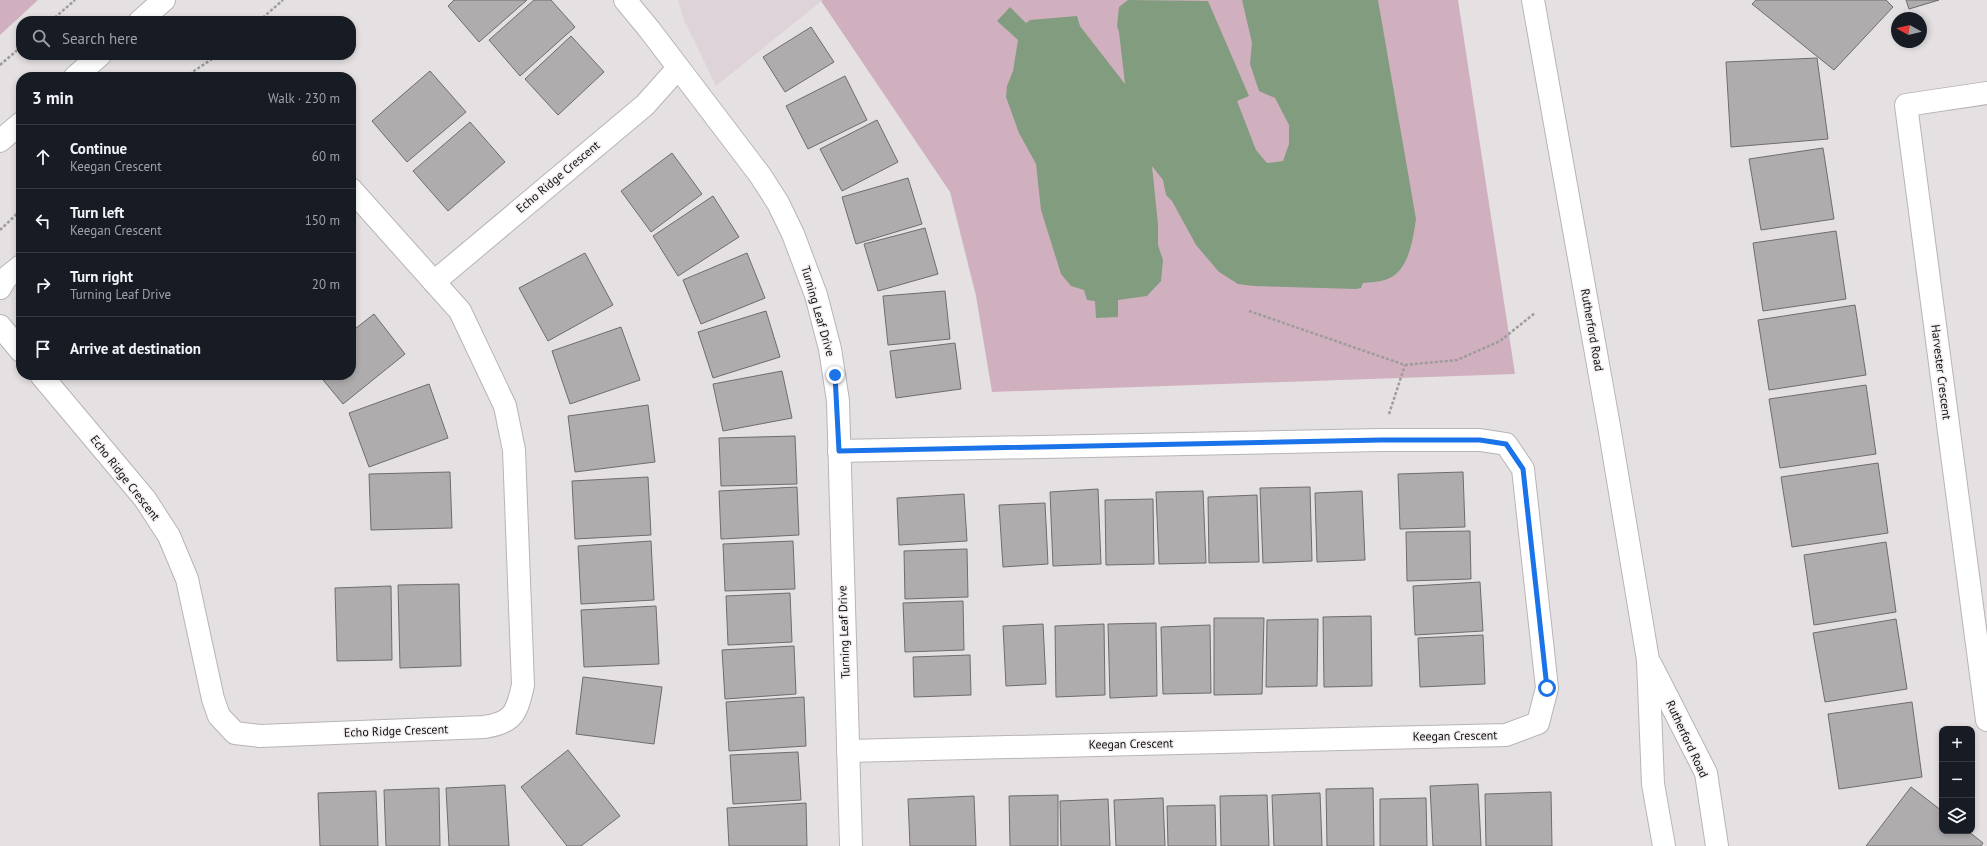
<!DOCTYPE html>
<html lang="en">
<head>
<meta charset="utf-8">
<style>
	:root { --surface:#171b24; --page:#20242c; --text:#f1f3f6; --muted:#9ea1a6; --line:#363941 }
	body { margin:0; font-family:"PT Sans",sans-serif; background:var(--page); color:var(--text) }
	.controls { position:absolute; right:12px; bottom:12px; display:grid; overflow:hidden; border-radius:8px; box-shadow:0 2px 6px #0003 }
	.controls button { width:36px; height:36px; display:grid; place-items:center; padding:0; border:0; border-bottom:1px solid var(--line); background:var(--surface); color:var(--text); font:20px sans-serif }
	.compass { position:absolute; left:1891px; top:12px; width:36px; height:36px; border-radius:50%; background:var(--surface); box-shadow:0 2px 6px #0003; rotate:278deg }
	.stop { position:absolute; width:12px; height:12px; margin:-9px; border:3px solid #1a73e8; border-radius:50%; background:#fff }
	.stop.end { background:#1a73e8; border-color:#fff; box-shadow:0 1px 4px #0008 }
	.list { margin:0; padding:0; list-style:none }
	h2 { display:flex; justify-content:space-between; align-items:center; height:52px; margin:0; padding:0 16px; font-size:17px }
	h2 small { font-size:13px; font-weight:400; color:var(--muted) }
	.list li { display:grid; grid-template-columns:26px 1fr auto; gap:12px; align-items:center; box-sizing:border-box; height:64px; padding:0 16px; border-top:1px solid var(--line) }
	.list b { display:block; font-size:15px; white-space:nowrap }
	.list p { margin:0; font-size:13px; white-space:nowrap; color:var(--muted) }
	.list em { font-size:13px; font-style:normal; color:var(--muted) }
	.icon { flex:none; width:22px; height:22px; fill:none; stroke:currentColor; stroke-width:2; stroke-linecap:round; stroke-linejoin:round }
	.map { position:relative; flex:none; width:1987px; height:846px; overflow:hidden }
	.search { position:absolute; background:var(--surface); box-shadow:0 2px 6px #0003; left:16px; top:16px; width:340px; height:44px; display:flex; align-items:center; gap:10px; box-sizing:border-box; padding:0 14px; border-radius:16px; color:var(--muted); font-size:15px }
	.panel { position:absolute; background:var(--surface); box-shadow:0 2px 6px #0003; left:16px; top:72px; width:340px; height:308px; border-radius:16px }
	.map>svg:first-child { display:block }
	.built { fill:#ded3d8 }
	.green { fill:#d0b0bf }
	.water { fill:#829c7f }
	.building { fill:#afacad; stroke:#6f6c6d }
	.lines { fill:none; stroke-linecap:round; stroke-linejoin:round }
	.street-casing { stroke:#b8b4b6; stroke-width:24 }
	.secondary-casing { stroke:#b8b4b6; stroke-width:24 }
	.path { stroke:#9e9b9d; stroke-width:2.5; stroke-dasharray:3 2; stroke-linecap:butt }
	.street { stroke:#fff; stroke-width:22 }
	.secondary { stroke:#fff; stroke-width:22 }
	.route { stroke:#1a73e8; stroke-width:5 }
	.labels { text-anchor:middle; stroke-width:3; stroke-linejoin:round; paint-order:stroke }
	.street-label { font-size:12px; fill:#0f0e0e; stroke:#f3eff0 }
</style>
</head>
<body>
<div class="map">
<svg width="1987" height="846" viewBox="0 0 1987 846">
	<rect width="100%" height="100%" fill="#e5e1e3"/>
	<!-- built -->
	<path class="built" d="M 678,0 L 823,0 L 716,86 L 684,20 Z"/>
	<!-- green -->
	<g class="green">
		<path d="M 0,0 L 38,0 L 0,35 Z"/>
		<path d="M 823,0 L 1458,0 L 1515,374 L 992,392 L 976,296 L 950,192 L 821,1 Z"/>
	</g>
	<!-- water -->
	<path class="water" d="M 1128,0 L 1208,1 L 1249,96 L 1237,101 L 1256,150 L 1267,163 L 1283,161 L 1289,144 L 1289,125 L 1275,98 L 1259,91 L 1250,64 L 1252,43 L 1242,0 L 1378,0 L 1416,219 C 1413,239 1409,273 1385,280 C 1378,282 1370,282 1363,283 L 1361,288 L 1356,289 L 1254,286 L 1238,284 L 1219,272 L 1196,245 L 1172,201 L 1166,195 L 1163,180 L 1152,166 L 1158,224 L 1158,245 L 1163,260 L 1161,281 L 1147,296 L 1118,300 L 1118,317 L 1096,318 L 1095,301 L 1087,300 L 1084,290 L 1071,286 L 1061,274 L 1041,210 L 1036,164 L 1019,133 L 1006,97 L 1007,86 L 1013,71 L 1018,40 L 997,21 L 1010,7 L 1026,23 L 1030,20 L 1077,16 L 1080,26 L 1125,84 L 1119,32 L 1117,26 L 1119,7 Z"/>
	<!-- building -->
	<g class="building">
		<path d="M 454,0 L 527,0 L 479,42 L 448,6 Z"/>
		<path d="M 534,0 L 551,0 L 575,27 L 520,76 L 489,40 Z"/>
		<path d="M 1756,0 L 1886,0 L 1893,7 L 1834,70 L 1752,4 Z"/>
		<path d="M 1906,0 L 1939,0 L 1909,9 Z"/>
		<path d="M 811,27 L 834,62 L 785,92 L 763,57 Z"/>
		<path d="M 571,36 L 604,72 L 558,115 L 525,79 Z"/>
		<path d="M 1817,58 L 1828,139 L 1731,147 L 1726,62 Z"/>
		<path d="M 430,71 L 466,112 L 407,162 L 372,121 Z"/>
		<path d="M 845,76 L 867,120 L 808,149 L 786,106 Z"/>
		<path d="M 877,120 L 898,162 L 842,191 L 820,149 Z"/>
		<path d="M 470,122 L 505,162 L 448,211 L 413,171 Z"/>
		<path d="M 1823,148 L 1834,219 L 1761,230 L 1749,159 Z"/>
		<path d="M 672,153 L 702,194 L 651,232 L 621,191 Z"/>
		<path d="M 908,178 L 922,224 L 856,244 L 842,197 Z"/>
		<path d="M 713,196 L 739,237 L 678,276 L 653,236 Z"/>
		<path d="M 925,228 L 938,274 L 878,291 L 864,244 Z"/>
		<path d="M 1836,231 L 1846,299 L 1763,311 L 1753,243 Z"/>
		<path d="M 585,253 L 613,305 L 548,341 L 519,288 Z"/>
		<path d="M 747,253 L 765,298 L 701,324 L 683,280 Z"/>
		<path d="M 945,291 L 950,339 L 888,345 L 883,296 Z"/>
		<path d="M 1855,305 L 1866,375 L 1769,390 L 1758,320 Z"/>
		<path d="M 766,311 L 780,357 L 713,378 L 698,332 Z"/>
		<path d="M 374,314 L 405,354 L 343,404 L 319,375 L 351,375 L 351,332 Z"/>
		<path d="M 621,327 L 640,380 L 570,404 L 552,351 Z"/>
		<path d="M 955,343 L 961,389 L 896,398 L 890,351 Z"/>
		<path d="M 782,371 L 792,418 L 723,431 L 713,384 Z"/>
		<path d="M 429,384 L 448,438 L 369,467 L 349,413 Z"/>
		<path d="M 1866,385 L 1876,454 L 1780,468 L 1769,399 Z"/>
		<path d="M 648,405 L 655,462 L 575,472 L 568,416 Z"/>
		<path d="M 795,436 L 797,484 L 721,486 L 719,438 Z"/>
		<path d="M 1878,463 L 1888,533 L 1792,547 L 1781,477 Z"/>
		<path d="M 450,472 L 452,528 L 371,530 L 369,474 Z"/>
		<path d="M 1463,472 L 1465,527 L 1400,529 L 1398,474 Z"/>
		<path d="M 648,477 L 651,535 L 575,539 L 572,481 Z"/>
		<path d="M 797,487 L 799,535 L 721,539 L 719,491 Z"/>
		<path d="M 1310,487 L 1312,561 L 1263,563 L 1260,488 Z"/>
		<path d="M 1098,489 L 1101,564 L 1053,566 L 1050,492 Z"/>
		<path d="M 1203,491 L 1206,563 L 1159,564 L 1156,492 Z"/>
		<path d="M 1362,491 L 1365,560 L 1317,562 L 1315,493 Z"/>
		<path d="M 964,494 L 967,541 L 899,545 L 897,498 Z"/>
		<path d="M 1257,495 L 1259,562 L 1209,563 L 1208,497 Z"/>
		<path d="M 1153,499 L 1154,564 L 1106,565 L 1105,500 Z"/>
		<path d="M 1045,503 L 1048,564 L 1003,567 L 999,505 Z"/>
		<path d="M 1470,531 L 1471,579 L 1407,581 L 1406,532 Z"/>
		<path d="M 651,541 L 654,600 L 581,604 L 578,546 Z"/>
		<path d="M 793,541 L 795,589 L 725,591 L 723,544 Z"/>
		<path d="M 1886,542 L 1896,612 L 1814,625 L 1804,555 Z"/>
		<path d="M 967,549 L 968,597 L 905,599 L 904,551 Z"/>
		<path d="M 1480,582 L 1483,631 L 1415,635 L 1413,586 Z"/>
		<path d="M 459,584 L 461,666 L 400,668 L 398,585 Z"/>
		<path d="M 391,586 L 392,660 L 337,661 L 335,588 Z"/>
		<path d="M 790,593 L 792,642 L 728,645 L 726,596 Z"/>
		<path d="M 963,601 L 964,650 L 905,652 L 903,603 Z"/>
		<path d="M 656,606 L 659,664 L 584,667 L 581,610 Z"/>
		<path d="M 1371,616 L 1372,686 L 1324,687 L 1323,617 Z"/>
		<path d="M 1214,618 L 1264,618 L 1262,694 L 1214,695 Z"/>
		<path d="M 1318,619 L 1317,686 L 1266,687 L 1267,620 Z"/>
		<path d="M 1896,619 L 1907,689 L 1825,702 L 1813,633 Z"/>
		<path d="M 1156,623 L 1157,696 L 1110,698 L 1108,624 Z"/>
		<path d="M 1043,624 L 1046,684 L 1006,686 L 1003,626 Z"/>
		<path d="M 1104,624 L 1105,695 L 1056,697 L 1055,626 Z"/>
		<path d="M 1210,625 L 1211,693 L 1163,694 L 1161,627 Z"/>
		<path d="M 1483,635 L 1485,684 L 1420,687 L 1418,638 Z"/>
		<path d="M 794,646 L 796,694 L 725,699 L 722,650 Z"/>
		<path d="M 970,655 L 971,695 L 914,697 L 913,657 Z"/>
		<path d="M 583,677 L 662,687 L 654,744 L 576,734 Z"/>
		<path d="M 804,697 L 806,746 L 729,751 L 726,702 Z"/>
		<path d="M 1912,702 L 1922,777 L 1839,789 L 1828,714 Z"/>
		<path d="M 568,750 L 620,816 L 581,846 L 567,846 L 521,787 Z"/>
		<path d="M 798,752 L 801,800 L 733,804 L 730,755 Z"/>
		<path d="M 1478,784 L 1481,846 L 1433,846 L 1430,786 Z"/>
		<path d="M 505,785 L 509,846 L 449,846 L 446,788 Z"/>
		<path d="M 1911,787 L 1942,811 L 1942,831 L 1968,831 L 1983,843 L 1981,846 L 1866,846 Z"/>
		<path d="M 439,788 L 440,846 L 386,846 L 384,790 Z"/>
		<path d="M 1373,788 L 1374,846 L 1327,846 L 1326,789 Z"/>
		<path d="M 376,791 L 378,846 L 320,846 L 318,793 Z"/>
		<path d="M 1551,792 L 1552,846 L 1486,846 L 1485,794 Z"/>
		<path d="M 1320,793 L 1322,846 L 1274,846 L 1272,795 Z"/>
		<path d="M 1058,795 L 1058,846 L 1010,846 L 1009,796 Z"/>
		<path d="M 1267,795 L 1269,846 L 1221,846 L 1220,796 Z"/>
		<path d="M 974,796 L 976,846 L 910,846 L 908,799 Z"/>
		<path d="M 1163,798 L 1165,846 L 1116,846 L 1114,800 Z"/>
		<path d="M 1426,798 L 1427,846 L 1380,846 L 1380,799 Z"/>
		<path d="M 1108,799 L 1110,846 L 1061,846 L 1060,801 Z"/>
		<path d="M 806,803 L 807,846 L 729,846 L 727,808 Z"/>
		<path d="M 1215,805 L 1216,846 L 1168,846 L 1167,806 Z"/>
	</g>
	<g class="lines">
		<defs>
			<g id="street">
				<path d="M 625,0 L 649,29 L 760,175 L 778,203 L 793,234 L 816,295 L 830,349 L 838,401 L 851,846"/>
				<path d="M 1987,93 L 1906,105 L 1987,720"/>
				<path d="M 434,282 L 645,105 L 678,68"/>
				<path d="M 0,288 L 6,278 L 21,266"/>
				<path d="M 0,326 L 21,351"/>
				<path d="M 41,375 L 145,499 L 169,536 L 187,579 L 213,699 L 219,716 L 235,733 L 260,736 L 484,727 C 513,723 517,713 523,685 L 514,450 L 505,406 L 460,311 L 351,189"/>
				<path d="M 839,451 L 1381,440 L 1480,440 L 1506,444 L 1523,469 L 1547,688 L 1538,723 L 1506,735 L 848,751"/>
			</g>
			<g id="secondary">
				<path d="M 1533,0 L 1609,426 L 1648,660 L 1653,784 L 1664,846"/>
				<path d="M 140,21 L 164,0"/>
				<path d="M 75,77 L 100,55"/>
				<path d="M 0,141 L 21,123"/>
				<path d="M 1651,665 L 1706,773 L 1717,846"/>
			</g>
		</defs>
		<!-- street casing -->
		<use href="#street" class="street-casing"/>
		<!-- secondary casing -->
		<use href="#secondary" class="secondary-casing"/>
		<!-- path -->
		<g class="path">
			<path d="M 51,21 L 75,0"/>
			<path d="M 259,21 L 283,0"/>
			<path d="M 0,65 L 21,47"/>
			<path d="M 185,77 L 218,55"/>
			<path d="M 0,230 L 21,210"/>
			<path d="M 1249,311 L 1405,365 L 1457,360 L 1500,341 L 1535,313"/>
			<path d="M 1389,414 L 1405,365"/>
		</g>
		<!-- street -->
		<use href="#street" class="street"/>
		<!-- secondary -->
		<use href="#secondary" class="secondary"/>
	</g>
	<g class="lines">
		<!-- route -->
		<path class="route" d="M 835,375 L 839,451 L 1381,440 L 1480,440 L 1506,444 L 1523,469 L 1547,688"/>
	</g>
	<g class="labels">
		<!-- street labels -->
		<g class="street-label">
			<text transform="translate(558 177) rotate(-40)" y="4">Echo Ridge Crescent</text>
			<text transform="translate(818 311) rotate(74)" y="4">Turning Leaf Drive</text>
			<text transform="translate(1592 330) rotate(80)" y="4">Rutherford Road</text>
			<text transform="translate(1941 372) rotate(83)" y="4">Harvester Crescent</text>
			<text transform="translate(125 478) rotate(52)" y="4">Echo Ridge Crescent</text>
			<text transform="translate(844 632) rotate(-92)" y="4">Turning Leaf Drive</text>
			<text transform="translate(396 731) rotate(-2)" y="4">Echo Ridge Crescent</text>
			<text transform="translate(1455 736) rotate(-1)" y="4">Keegan Crescent</text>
			<text transform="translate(1687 739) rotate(65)" y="4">Rutherford Road</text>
			<text transform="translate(1131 744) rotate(-1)" y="4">Keegan Crescent</text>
		</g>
	</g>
</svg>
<div class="controls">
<button>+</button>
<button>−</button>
<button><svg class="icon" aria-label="layers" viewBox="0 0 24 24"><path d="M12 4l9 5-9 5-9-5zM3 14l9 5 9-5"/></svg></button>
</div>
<svg class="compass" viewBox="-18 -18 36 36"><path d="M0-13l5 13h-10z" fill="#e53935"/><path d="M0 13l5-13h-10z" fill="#9ea1a6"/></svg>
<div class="stop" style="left:1547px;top:688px"></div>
<div class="stop end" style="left:835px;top:375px"></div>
<div class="search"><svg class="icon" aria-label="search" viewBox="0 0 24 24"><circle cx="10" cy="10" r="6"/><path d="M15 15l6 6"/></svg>Search here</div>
<section class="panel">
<h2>3 min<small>Walk · 230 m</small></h2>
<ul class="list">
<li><svg class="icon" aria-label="ahead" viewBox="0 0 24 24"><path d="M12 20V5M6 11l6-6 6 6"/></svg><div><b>Continue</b><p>Keegan Crescent</p></div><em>60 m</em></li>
<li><svg class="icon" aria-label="left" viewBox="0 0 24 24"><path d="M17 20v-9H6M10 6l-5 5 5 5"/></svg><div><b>Turn left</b><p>Keegan Crescent</p></div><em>150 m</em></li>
<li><svg class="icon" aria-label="right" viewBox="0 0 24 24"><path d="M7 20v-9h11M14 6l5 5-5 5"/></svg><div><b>Turn right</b><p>Turning Leaf Drive</p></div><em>20 m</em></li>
<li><svg class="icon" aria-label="arrive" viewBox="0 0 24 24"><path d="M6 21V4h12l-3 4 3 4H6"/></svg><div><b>Arrive at destination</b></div></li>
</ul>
</section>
</div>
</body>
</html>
